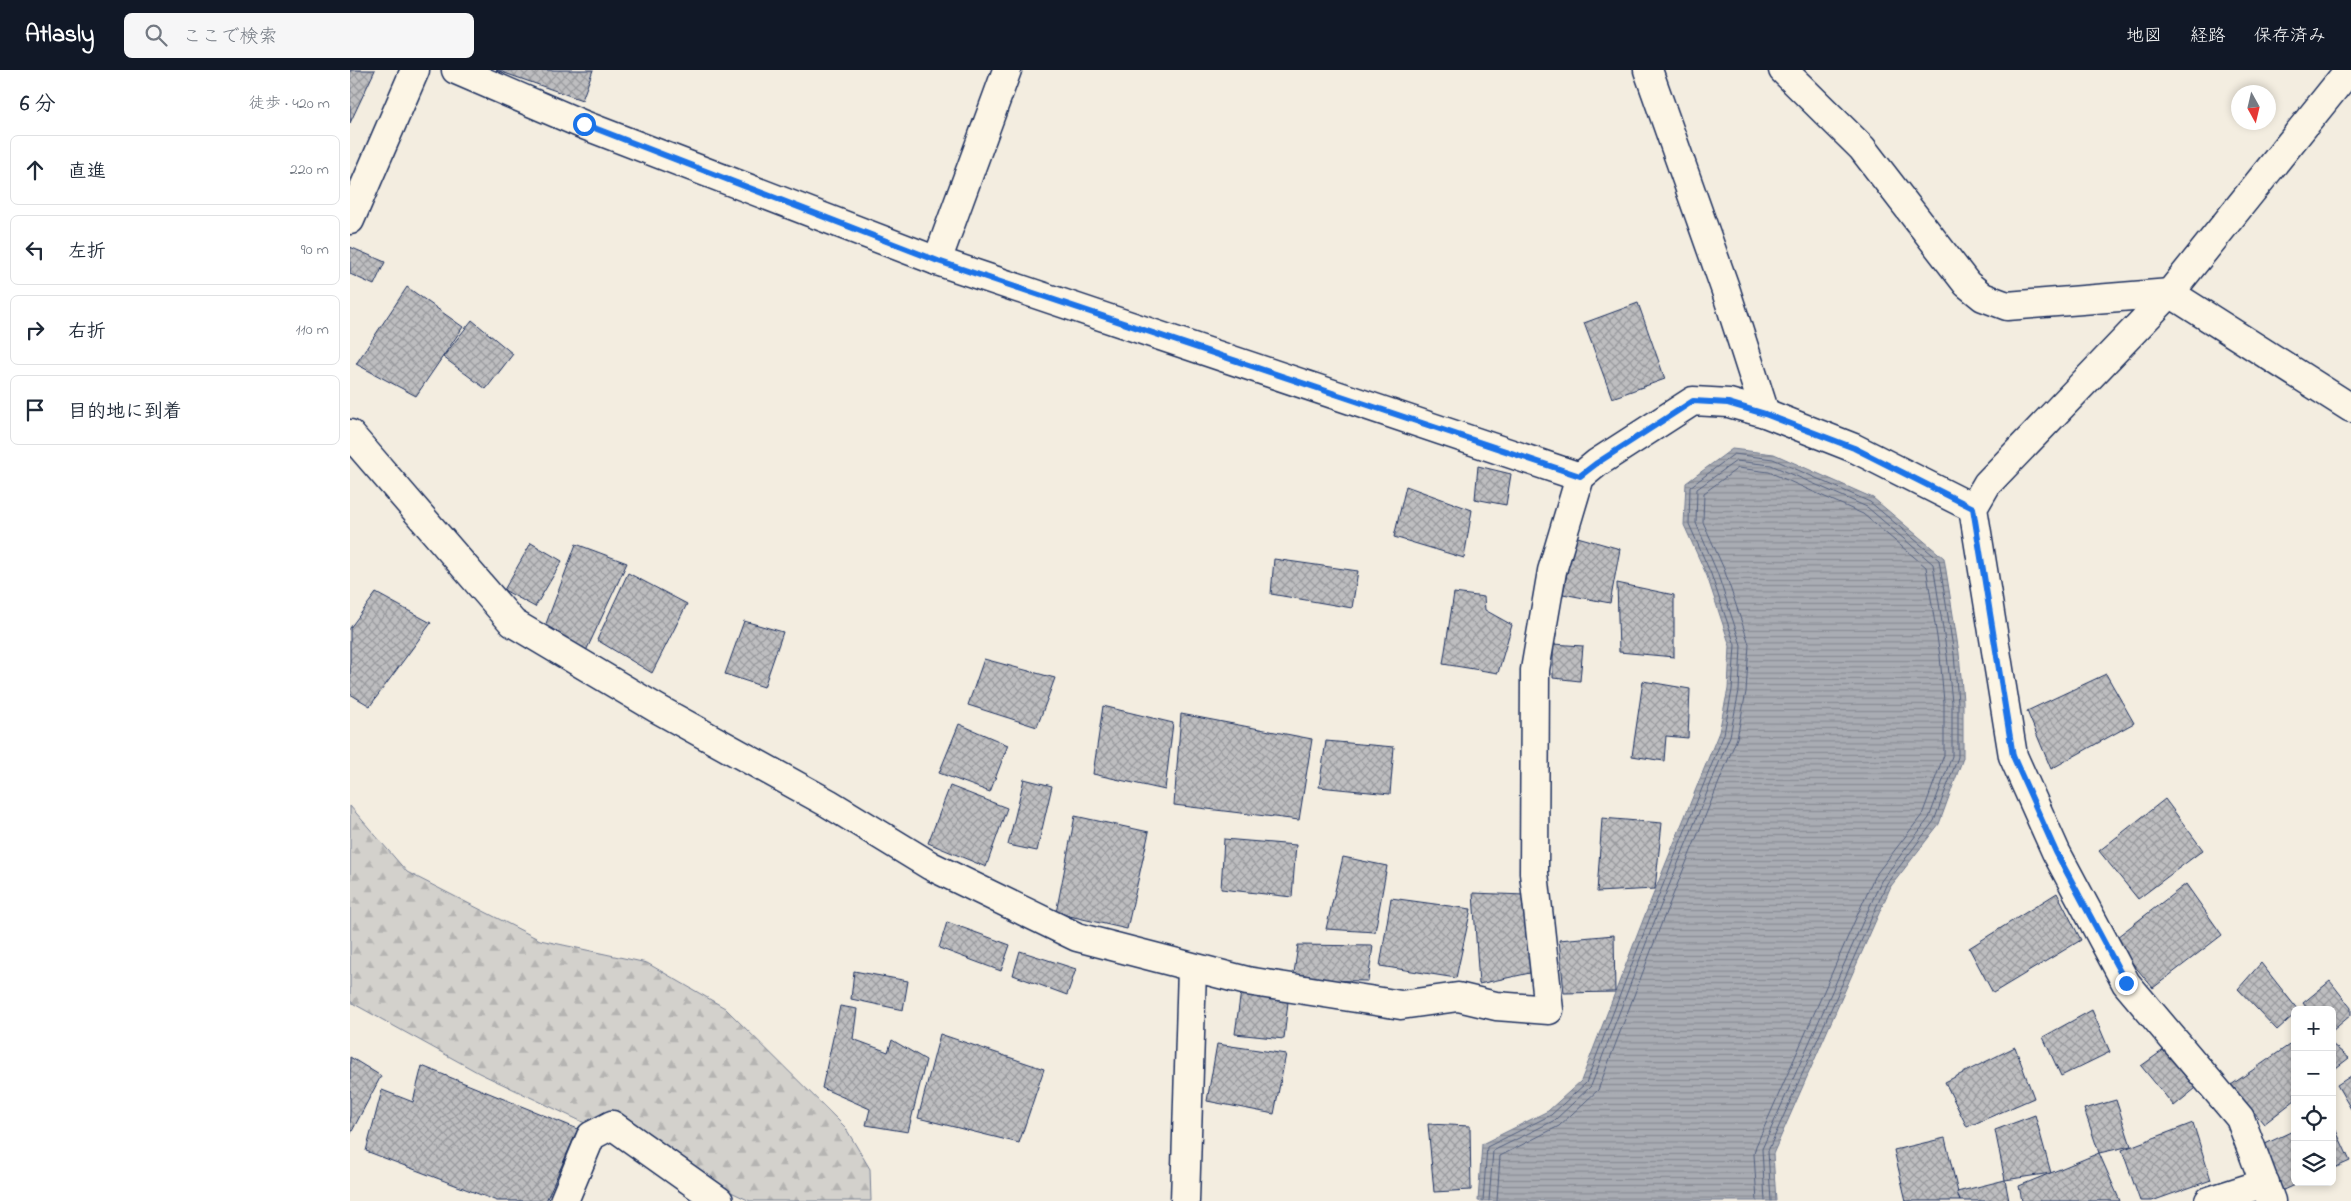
<!DOCTYPE html>
<html lang="ja">
<head>
<meta charset="utf-8">
<style>
	:root { --surface:#fff; --page:#f6f6f7; --text:#1f2937; --muted:#747a83; --line:#e0e1e3; --accent:#111827 }
	body { margin:0; font-family:"Indie Flower","Klee One",sans-serif; background:var(--page); color:var(--text) }
	.controls { position:absolute; right:15px; bottom:15px; display:grid; overflow:hidden; border-radius:8px; box-shadow:0 2px 8px #0003 }
	.controls button { width:45px; height:45px; display:grid; place-items:center; padding:0; border:0; border-bottom:1px solid var(--line); background:var(--surface); color:var(--text); font:25px sans-serif }
	.compass { position:absolute; left:1881px; top:15px; width:45px; height:45px; border-radius:50%; background:var(--surface); box-shadow:0 2px 8px #0003; rotate:172deg }
	.stop { position:absolute; width:15px; height:15px; margin:-11px; border:4px solid #1a73e8; border-radius:50%; background:#fff }
	.stop.end { background:#1a73e8; border-color:#fff; box-shadow:0 1px 5px #0008 }
	.list { margin:0; padding:0; list-style:none }
	h2 { display:flex; justify-content:space-between; align-items:center; height:65px; margin:0; padding:0 20px; font-size:21px }
	h2 small { font-size:16px; font-weight:400; color:var(--muted) }
	.list li { display:grid; grid-template-columns:32px 1fr auto; gap:15px; align-items:center; box-sizing:border-box; height:70px; margin:0 10px 10px; padding:0 10px; border:1px solid var(--line); border-radius:8px }
	.list b { display:block; font-size:19px; white-space:nowrap }
	.list em { font-size:16px; font-style:normal; color:var(--muted) }
	.icon { flex:none; width:28px; height:28px; fill:none; stroke:currentColor; stroke-width:2; stroke-linecap:round; stroke-linejoin:round }
	.map { position:relative; flex:none; width:2001px; height:1131px; overflow:hidden }
	header { display:flex; align-items:center; gap:30px; box-sizing:border-box; height:70px; padding:0 25px; background:var(--accent); color:#fff }
	header strong { font-size:24px }
	nav { display:flex; gap:28px; margin-inline-start:auto; font-size:18px }
	.search { width:350px; height:45px; background:var(--page); display:flex; align-items:center; gap:12px; box-sizing:border-box; padding:0 18px; border-radius:8px; color:var(--muted); font-size:19px }
	main { display:flex }
	aside { flex:1; background:var(--surface) }
	.map>svg:first-child { display:block }
	.forest { fill:url(#forest-firs); stroke:#778095 }
	.water { fill:url(#water-rules); stroke:#707a91 }
	.lines { fill:none; stroke-linecap:round; stroke-linejoin:round }
	.shore { stroke:#546180; stroke-width:1 }
	.building { fill:url(#building-cross-hatch); stroke:#1b2f5e }
	.street-casing { stroke:#1b2f5e; stroke-width:31 }
	.street { stroke:#fcf5e5; stroke-width:28 }
	.route { stroke:#1a73e8; stroke-width:6 }
</style>
</head>
<body>
<header>
<strong>Atlasly</strong>
<div class="search"><svg class="icon" aria-label="search" viewBox="0 0 24 24"><circle cx="10" cy="10" r="6"/><path d="M15 15l6 6"/></svg>ここで検索</div>
<nav><a>地図</a><a>経路</a><a>保存済み</a></nav>
</header>
<main>
<aside>
<h2>6 分<small>徒歩 · 420 m</small></h2>
<ul class="list">
<li><svg class="icon" aria-label="ahead" viewBox="0 0 24 24"><path d="M12 20V5M6 11l6-6 6 6"/></svg><div><b>直進</b></div><em>220 m</em></li>
<li><svg class="icon" aria-label="left" viewBox="0 0 24 24"><path d="M17 20v-9H6M10 6l-5 5 5 5"/></svg><div><b>左折</b></div><em>90 m</em></li>
<li><svg class="icon" aria-label="right" viewBox="0 0 24 24"><path d="M7 20v-9h11M14 6l5 5-5 5"/></svg><div><b>右折</b></div><em>110 m</em></li>
<li><svg class="icon" aria-label="arrive" viewBox="0 0 24 24"><path d="M6 21V4h12l-3 4 3 4H6"/></svg><div><b>目的地に到着</b></div></li>
</ul>
</aside>
<div class="map">
<svg width="2001" height="1131" viewBox="0 0 2001 1131">
	<defs>
		<pattern id="forest-firs" width="22" height="20" patternUnits="userSpaceOnUse" patternTransform="scale(1.25)"><rect width="22" height="20" fill="#d3d1cc"/><path d="M5 1l3.5 6h-7zM16 11l3.5 6h-7z" fill="#b5b4b2"/></pattern>
		<pattern id="water-rules" width="6" height="5" patternUnits="userSpaceOnUse" patternTransform="scale(1.25)"><rect width="6" height="5" fill="#a9acb3"/><path d="M0 2.5h6" fill="none" stroke="#898c95"/></pattern>
		<pattern id="building-cross-hatch" width="8" height="8" patternUnits="userSpaceOnUse" patternTransform="scale(1.25)"><rect width="8" height="8" fill="#bebec0"/><path d="M0 0l8 8M0 8l8-8" fill="none" stroke="#9a9b9f"/></pattern>
	</defs>
	<rect width="100%" height="100%" fill="#f3ede0"/>
	<filter id="ink" filterUnits="userSpaceOnUse"><feTurbulence type="fractalNoise" baseFrequency=".02" numOctaves="2"/><feDisplacementMap in="SourceGraphic" scale="10" xChannelSelector="R" yChannelSelector="G"/><feConvolveMatrix kernelMatrix="1 2 1 2 8 2 1 2 1" color-interpolation-filters="sRGB"/></filter>
	<g filter="url(#ink)">
		<!-- forest -->
		<path class="forest" d="M 0,736 L 57,802 L 190,870 L 297,893 L 375,938 L 495,1057 L 520,1099 L 521,1131 L 400,1131 L 129,1003 L 4,934 L 0,931 Z"/>
		<!-- water -->
		<path class="water" d="M 1382,379 L 1424,384 L 1523,428 L 1594,488 L 1609,583 L 1613,631 L 1613,688 L 1589,754 L 1541,816 L 1423,1084 L 1426,1131 L 1128,1131 L 1132,1074 L 1198,1041 L 1231,1011 L 1295,845 L 1369,662 L 1378,619 L 1380,576 L 1357,506 L 1334,455 L 1336,413 Z"/>
		<g class="lines">
			<!-- shore -->
			<g class="shore">
				<path d="M 1133,1131 L 1137,1077 L 1201,1045 L 1236,1013 L 1300,847 L 1374,664 L 1382,620 L 1385,575 L 1361,504 L 1339,454 L 1340,417 L 1384,384 L 1423,389 L 1520,432 L 1589,490 L 1604,584 L 1608,632 L 1608,687 L 1584,751 L 1537,813 L 1418,1081 L 1421,1131"/>
				<path d="M 1139,1131 L 1143,1081 L 1205,1050 L 1241,1016 L 1305,850 L 1380,666 L 1389,621 L 1391,575 L 1367,502 L 1346,453 L 1347,419 L 1386,391 L 1421,395 L 1517,437 L 1583,494 L 1597,585 L 1602,632 L 1602,686 L 1579,748 L 1531,811 L 1412,1079 L 1415,1131"/>
				<path d="M 1147,1131 L 1150,1086 L 1209,1056 L 1248,1020 L 1312,852 L 1387,668 L 1396,622 L 1399,574 L 1374,499 L 1353,452 L 1354,423 L 1388,398 L 1419,402 L 1513,444 L 1576,497 L 1590,586 L 1594,632 L 1594,685 L 1572,745 L 1524,807 L 1406,1076 L 1404,1084 L 1407,1131"/>
			</g>
		</g>
		<!-- building -->
		<g class="building">
			<path d="M 0,0 L 25,0 L 0,53 Z"/>
			<path d="M 146,0 L 243,0 L 232,30 Z"/>
			<path d="M 0,177 L 35,192 L 24,215 L 0,204 Z"/>
			<path d="M 57,217 L 113,257 L 66,326 L 6,294 Z"/>
			<path d="M 1288,233 L 1315,309 L 1262,328 L 1234,253 Z"/>
			<path d="M 122,250 L 163,284 L 136,319 L 93,287 Z"/>
			<path d="M 1128,396 L 1161,404 L 1156,435 L 1125,429 Z"/>
			<path d="M 1056,416 L 1122,440 L 1114,488 L 1044,467 Z"/>
			<path d="M 1224,466 L 1270,479 L 1260,533 L 1213,524 Z"/>
			<path d="M 181,473 L 212,491 L 185,537 L 154,520 Z"/>
			<path d="M 226,474 L 277,493 L 236,581 L 194,559 Z"/>
			<path d="M 924,489 L 1008,501 L 1002,538 L 921,524 Z"/>
			<path d="M 278,503 L 337,534 L 302,603 L 247,570 Z"/>
			<path d="M 1267,513 L 1324,525 L 1324,587 L 1269,582 Z"/>
			<path d="M 26,523 L 81,553 L 20,636 L 0,624 L 0,558 Z"/>
			<path d="M 1104,523 L 1134,527 L 1135,540 L 1162,555 L 1148,603 L 1093,594 Z"/>
			<path d="M 394,551 L 433,562 L 414,617 L 375,604 Z"/>
			<path d="M 1203,574 L 1233,576 L 1230,611 L 1203,608 Z"/>
			<path d="M 634,589 L 705,608 L 687,657 L 618,635 Z"/>
			<path d="M 1756,604 L 1784,653 L 1701,699 L 1677,641 Z"/>
			<path d="M 1293,611 L 1340,619 L 1338,668 L 1316,666 L 1314,691 L 1282,686 Z"/>
			<path d="M 753,636 L 823,653 L 815,720 L 743,704 Z"/>
			<path d="M 831,644 L 962,669 L 949,750 L 824,735 Z"/>
			<path d="M 609,654 L 658,675 L 640,722 L 589,703 Z"/>
			<path d="M 976,671 L 1044,677 L 1040,724 L 969,717 Z"/>
			<path d="M 674,709 L 702,716 L 687,781 L 658,775 Z"/>
			<path d="M 600,716 L 657,738 L 636,797 L 578,773 Z"/>
			<path d="M 1815,729 L 1853,780 L 1788,829 L 1749,781 Z"/>
			<path d="M 725,746 L 799,762 L 777,859 L 706,843 Z"/>
			<path d="M 1252,748 L 1312,753 L 1305,819 L 1247,822 Z"/>
			<path d="M 874,769 L 946,775 L 942,827 L 871,819 Z"/>
			<path d="M 993,787 L 1037,796 L 1025,862 L 976,859 Z"/>
			<path d="M 1836,814 L 1872,865 L 1803,918 L 1763,870 Z"/>
			<path d="M 1123,823 L 1174,825 L 1180,903 L 1129,914 Z"/>
			<path d="M 1707,823 L 1731,870 L 1643,923 L 1619,878 Z"/>
			<path d="M 1041,828 L 1121,839 L 1106,908 L 1030,896 Z"/>
			<path d="M 597,852 L 660,875 L 651,901 L 589,878 Z"/>
			<path d="M 1264,865 L 1265,922 L 1214,923 L 1209,870 Z"/>
			<path d="M 948,875 L 1023,876 L 1018,911 L 943,910 Z"/>
			<path d="M 670,881 L 726,899 L 717,925 L 663,905 Z"/>
			<path d="M 1911,893 L 1948,940 L 1945,940 L 1945,944 L 1927,960 L 1888,919 Z"/>
			<path d="M 504,901 L 558,911 L 553,940 L 501,929 Z"/>
			<path d="M 1980,911 L 2001,938 L 2001,945 L 1982,961 L 1982,940 L 1958,940 L 1953,933 Z"/>
			<path d="M 891,921 L 938,932 L 934,969 L 885,964 Z"/>
			<path d="M 490,936 L 507,939 L 503,969 L 538,982 L 542,970 L 576,990 L 558,1062 L 516,1055 L 520,1039 L 472,1018 Z"/>
			<path d="M 1742,940 L 1760,982 L 1711,1006 L 1693,967 Z"/>
			<path d="M 590,964 L 694,999 L 669,1073 L 568,1048 Z"/>
			<path d="M 1945,971 L 1945,1030 L 1914,1054 L 1881,1015 Z"/>
			<path d="M 867,974 L 936,984 L 924,1044 L 857,1031 Z"/>
			<path d="M 1982,974 L 1999,988 L 1982,1001 Z"/>
			<path d="M 1819,976 L 1851,1014 L 1824,1036 L 1791,996 Z"/>
			<path d="M 1665,977 L 1684,1028 L 1617,1057 L 1595,1012 Z"/>
			<path d="M 0,987 L 31,1006 L 0,1065 Z"/>
			<path d="M 72,996 L 228,1059 L 196,1131 L 147,1131 L 16,1081 L 32,1020 L 63,1032 Z"/>
			<path d="M 2001,1006 L 2001,1039 L 1987,1015 Z"/>
			<path d="M 1766,1030 L 1781,1076 L 1749,1083 L 1734,1039 Z"/>
			<path d="M 1685,1045 L 1701,1103 L 1655,1110 L 1645,1060 Z"/>
			<path d="M 1982,1052 L 2000,1091 L 1982,1099 Z"/>
			<path d="M 1843,1053 L 1861,1110 L 1802,1131 L 1790,1131 L 1772,1080 Z"/>
			<path d="M 1078,1054 L 1120,1056 L 1121,1120 L 1084,1122 Z"/>
			<path d="M 1945,1060 L 1945,1112 L 1951,1112 L 1931,1121 L 1913,1075 Z"/>
			<path d="M 1595,1068 L 1610,1131 L 1556,1131 L 1544,1080 Z"/>
			<path d="M 1749,1083 L 1770,1131 L 1672,1131 L 1669,1116 Z"/>
			<path d="M 1655,1110 L 1659,1131 L 1610,1131 L 1607,1122 Z"/>
		</g>
		<g class="lines">
			<defs>
				<g id="street">
					<path d="M 106,0 L 234,55 L 587,191 L 1230,407"/>
					<path d="M 1298,0 L 1375,218 L 1415,343"/>
					<path d="M 1433,0 L 1512,78 L 1617,214 L 1633,227 L 1657,236 L 1820,223 L 2001,338"/>
					<path d="M 0,150 L 65,0"/>
					<path d="M 587,191 L 657,0"/>
					<path d="M 0,364 L 163,553 L 306,638 L 478,733 L 581,796 L 727,867 L 897,911 L 1051,935 L 1108,927 L 1146,936 L 1199,940 L 1184,803 L 1185,600 L 1202,501 L 1230,407 L 1247,393 L 1343,331 L 1379,333 L 1415,343 L 1504,378 L 1623,438"/>
					<path d="M 214,1131 L 241,1066 L 262,1055 L 369,1131"/>
					<path d="M 835,1131 L 842,898"/>
					<path d="M 1859,1131 L 1915,1113"/>
					<path d="M 1921,1131 L 1890,1048 L 1776,913 L 1706,782 L 1663,686 L 1623,438 L 1637,414 L 1820,223 L 1999,0"/>
				</g>
			</defs>
			<!-- street casing -->
			<use href="#street" class="street-casing"/>
			<!-- street -->
			<use href="#street" class="street"/>
		</g>
	</g>
	<g class="lines" filter="url(#ink)">
		<!-- route -->
		<path class="route" d="M 234,54 L 588,191 L 1230,406 L 1247,393 L 1343,331 L 1378,333 L 1415,344 L 1504,378 L 1623,438 L 1663,686 L 1706,782 L 1776,913"/>
	</g>
</svg>
<div class="controls">
<button>+</button>
<button>−</button>
<button><svg class="icon" aria-label="locate" viewBox="0 0 24 24"><circle cx="12" cy="12" r="6"/><path d="M12 2v4M12 18v4M2 12h4M18 12h4"/></svg></button>
<button><svg class="icon" aria-label="layers" viewBox="0 0 24 24"><path d="M12 4l9 5-9 5-9-5zM3 14l9 5 9-5"/></svg></button>
</div>
<svg class="compass" viewBox="-18 -18 36 36"><path d="M0-13l5 13h-10z" fill="#e53935"/><path d="M0 13l5-13h-10z" fill="#747a83"/></svg>
<div class="stop" style="left:234px;top:54px"></div>
<div class="stop end" style="left:1776px;top:913px"></div>
</div>
</main>
</body>
</html>
